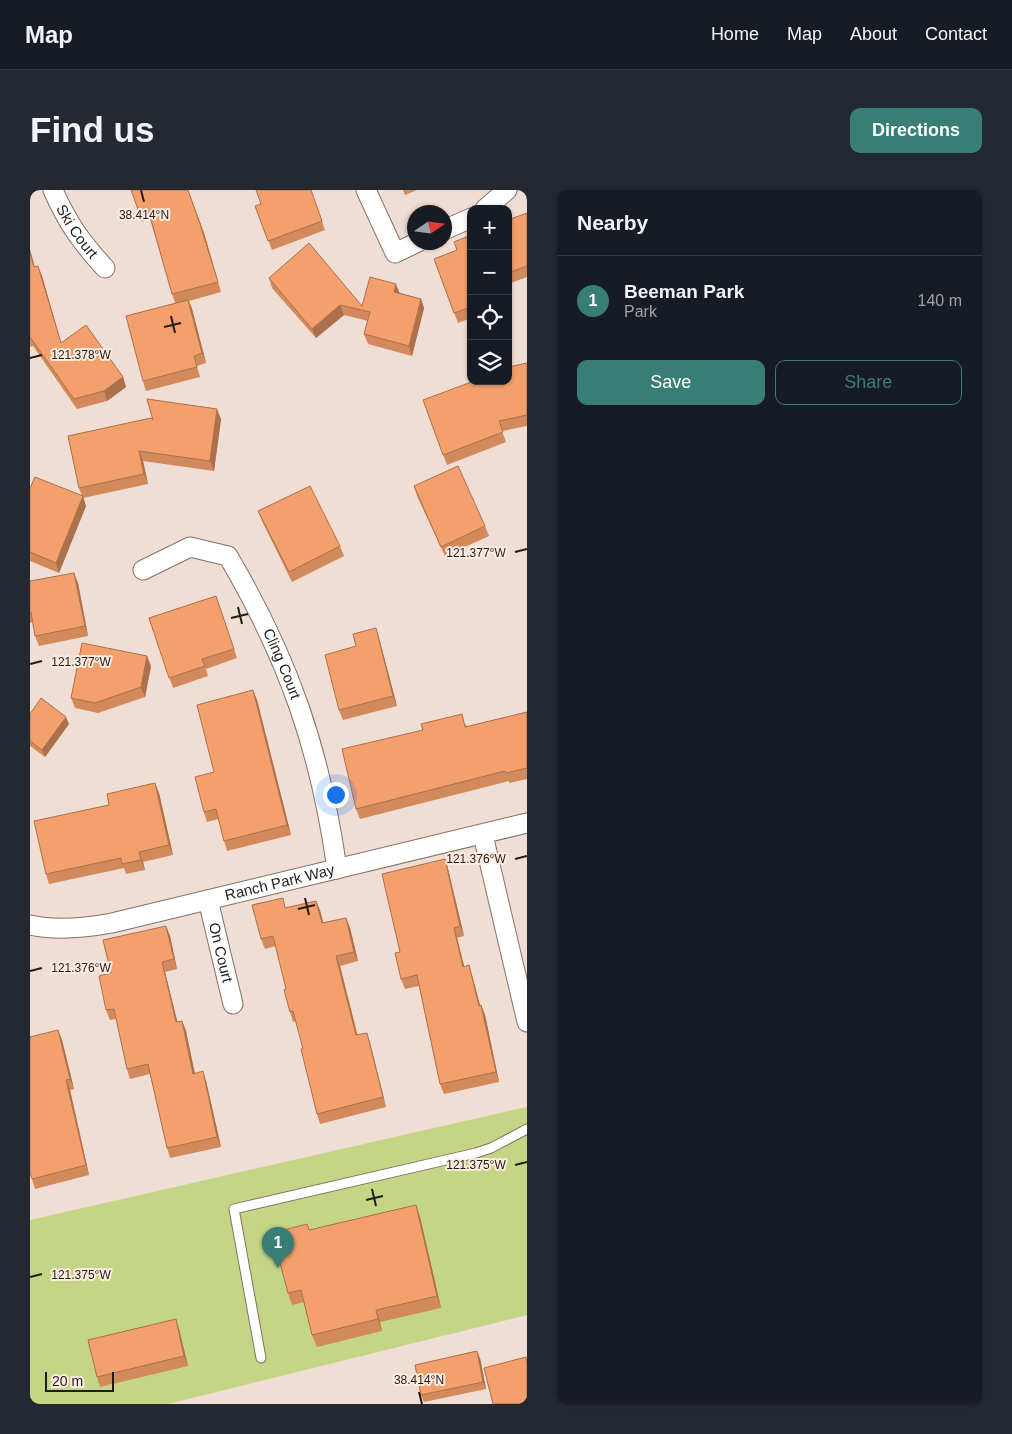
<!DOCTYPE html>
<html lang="en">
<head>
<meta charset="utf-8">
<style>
	:root { --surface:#171b24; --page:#242831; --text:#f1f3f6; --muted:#9ea1a6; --line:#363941; --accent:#387e74 }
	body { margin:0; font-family:Helvetica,sans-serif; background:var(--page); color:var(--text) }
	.controls { position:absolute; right:15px; top:15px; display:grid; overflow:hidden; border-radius:10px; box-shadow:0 1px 4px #0004 }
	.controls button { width:45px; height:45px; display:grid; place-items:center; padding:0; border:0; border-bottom:1px solid var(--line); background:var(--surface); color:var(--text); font:25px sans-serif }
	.compass { position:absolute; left:377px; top:15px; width:45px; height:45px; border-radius:50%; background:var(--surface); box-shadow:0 1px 4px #0004; rotate:77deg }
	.scale { position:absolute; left:15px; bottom:12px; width:69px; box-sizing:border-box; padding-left:5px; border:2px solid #221c18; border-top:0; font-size:14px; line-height:18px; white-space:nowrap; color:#221c18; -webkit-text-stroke:4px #feebe0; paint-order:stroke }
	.you { position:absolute; left:305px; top:604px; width:18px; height:18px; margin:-12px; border:4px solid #fff; border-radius:50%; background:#1a73e8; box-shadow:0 0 0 8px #1a73e833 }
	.badge { display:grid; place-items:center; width:32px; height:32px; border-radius:50%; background:var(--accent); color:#fff; font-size:16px; font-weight:700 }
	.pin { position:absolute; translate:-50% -41px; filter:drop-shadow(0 1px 2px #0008) }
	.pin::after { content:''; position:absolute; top:26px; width:18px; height:15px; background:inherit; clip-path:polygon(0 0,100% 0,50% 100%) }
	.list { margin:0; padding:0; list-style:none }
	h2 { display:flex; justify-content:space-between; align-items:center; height:65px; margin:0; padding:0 20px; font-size:21px }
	h2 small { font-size:16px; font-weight:400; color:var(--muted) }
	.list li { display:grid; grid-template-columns:32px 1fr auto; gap:15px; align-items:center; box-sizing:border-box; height:90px; padding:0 20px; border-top:1px solid var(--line) }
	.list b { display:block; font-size:19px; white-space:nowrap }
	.list p { margin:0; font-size:16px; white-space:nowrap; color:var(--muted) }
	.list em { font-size:16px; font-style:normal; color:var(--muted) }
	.actions { display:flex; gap:10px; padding:15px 20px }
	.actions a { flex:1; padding:11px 0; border:1px solid var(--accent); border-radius:10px; text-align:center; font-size:18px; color:var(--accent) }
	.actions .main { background:var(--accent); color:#fff }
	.icon { flex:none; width:28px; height:28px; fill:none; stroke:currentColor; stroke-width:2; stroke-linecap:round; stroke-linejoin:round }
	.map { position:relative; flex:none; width:497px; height:1214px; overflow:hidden; border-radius:10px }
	header { display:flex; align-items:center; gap:30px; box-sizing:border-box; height:70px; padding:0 25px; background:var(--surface); border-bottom:1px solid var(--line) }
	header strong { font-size:24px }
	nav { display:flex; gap:28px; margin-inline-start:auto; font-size:18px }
	.intro { display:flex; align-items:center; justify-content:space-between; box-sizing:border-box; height:120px; padding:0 30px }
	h1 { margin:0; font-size:35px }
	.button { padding:12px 22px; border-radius:10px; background:var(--accent); color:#fff; font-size:18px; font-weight:700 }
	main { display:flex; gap:30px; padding:0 30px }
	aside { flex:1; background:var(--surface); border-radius:10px; box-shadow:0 1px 4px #0004 }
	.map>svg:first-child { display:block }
	.green { fill:#c4d685 }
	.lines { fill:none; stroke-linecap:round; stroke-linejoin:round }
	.service-casing { stroke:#827167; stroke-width:11 }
	.minor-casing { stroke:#827167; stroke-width:21 }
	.service { stroke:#fff; stroke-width:9 }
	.minor { stroke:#fff; stroke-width:19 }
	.wall { fill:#d28a5d }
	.shaded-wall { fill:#ab704c }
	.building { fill:#f4a06c; stroke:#ab704c }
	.ticks { fill:none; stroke:#221c18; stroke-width:2 }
	.labels { text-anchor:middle; stroke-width:4; stroke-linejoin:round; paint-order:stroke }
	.street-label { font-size:15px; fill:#221c18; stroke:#feebe0 }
	.ticks-label { font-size:12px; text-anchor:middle; fill:#221c18; stroke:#feebe0; stroke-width:4; stroke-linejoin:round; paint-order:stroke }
</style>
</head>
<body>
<header>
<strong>Map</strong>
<nav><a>Home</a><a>Map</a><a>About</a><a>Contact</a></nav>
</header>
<div class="intro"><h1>Find us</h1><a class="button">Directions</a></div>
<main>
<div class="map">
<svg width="497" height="1214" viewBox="0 0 497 1214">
	<rect width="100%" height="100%" fill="#f0ddd3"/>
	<!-- green -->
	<path class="green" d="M 497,917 L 497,1125 L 138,1214 L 0,1214 L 0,1030 Z"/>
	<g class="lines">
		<defs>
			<path id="service" d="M 231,1168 L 204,1019 L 446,963 L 461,958 L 497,939"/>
			<g id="minor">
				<path id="s1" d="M 23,0 C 37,32 51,52 75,78"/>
				<path d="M 336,0 L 365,63 L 388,52"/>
				<path d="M 455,19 L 477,0"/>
				<path d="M 414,40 L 441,28"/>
				<path id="s2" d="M 113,380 L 160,357 L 198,366 C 259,470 290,559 307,679"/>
				<path d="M 453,645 L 497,832"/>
				<path id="s3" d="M 178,710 L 203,814"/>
				<path id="s4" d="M 0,735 C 27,741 55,738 82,733 L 497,633"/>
			</g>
		</defs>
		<!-- service casing -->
		<use href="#service" class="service-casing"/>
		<!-- minor casing -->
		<use href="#minor" class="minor-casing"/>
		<!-- service -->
		<use href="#service" class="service"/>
		<!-- minor -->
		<use href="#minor" class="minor"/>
	</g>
	<!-- wall -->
	<g class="wall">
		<path d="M 101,0 L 158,0 L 174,43 L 191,102 L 159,111 L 162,119 L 176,173 L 167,176 L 170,187 L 116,201 L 113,191 L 145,113 L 120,29 L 112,32 Z"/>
		<path d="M 281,0 L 295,40 L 242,60 L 225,16 Z"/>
		<path d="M 373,0 L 387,0 L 375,5 Z"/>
		<path d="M 497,23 L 497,87 L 478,94 L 478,30 Z"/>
		<path d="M 441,45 L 441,128 L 428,133 L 404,69 L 427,60 Z"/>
		<path d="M 0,59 L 5,77 L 12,86 L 31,153 L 93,187 L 96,197 L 77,211 L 47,219 L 3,156 L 0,157 Z"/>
		<path d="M 239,88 L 332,116 L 370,103 L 391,109 L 394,118 L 382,166 L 338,154 L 334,144 L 338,131 L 314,125 L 286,148 L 242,98 Z"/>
		<path d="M 497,173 L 497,236 L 472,241 L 476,252 L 417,275 L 393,210 Z"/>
		<path d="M 191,229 L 184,281 L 113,271 L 118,294 L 53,308 L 56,316 L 29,383 L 0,371 L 0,298 L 52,306 L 49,298 L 123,230 Z"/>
		<path d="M 384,296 L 455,336 L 459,346 L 415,366 L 387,306 Z"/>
		<path d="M 228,321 L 310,356 L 314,366 L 262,392 L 232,331 Z"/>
		<path d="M 0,391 L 48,393 L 58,446 L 9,456 L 5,446 L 3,432 L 0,433 Z"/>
		<path d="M 186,406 L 207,468 L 176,479 L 178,486 L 143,498 L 119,428 Z"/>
		<path d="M 346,438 L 349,448 L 367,516 L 313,530 L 309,520 L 326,456 Z"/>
		<path d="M 121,476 L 115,507 L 68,523 L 45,518 L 41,508 Z"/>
		<path d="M 227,510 L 261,645 L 197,661 L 194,651 L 188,629 L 177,632 L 174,622 L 184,582 Z"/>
		<path d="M 497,522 L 497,589 L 479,593 L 479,591 L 330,629 L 326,619 L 436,534 L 437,537 Z"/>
		<path d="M 0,524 L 39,534 L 15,567 L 0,556 Z"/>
		<path d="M 129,603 L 143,665 L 113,672 L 115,680 L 96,684 L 94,678 L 19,694 L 16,684 L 79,615 Z"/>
		<path d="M 415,669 L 418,679 L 434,746 L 427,748 L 434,777 L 442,785 L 450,816 L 451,815 L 455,825 L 469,892 L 414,904 L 410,894 L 389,796 L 375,799 L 371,789 L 370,762 Z"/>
		<path d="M 286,711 L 293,733 L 316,728 L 320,738 L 328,771 L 310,776 L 327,845 L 337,843 L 340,853 L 356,917 L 290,934 L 287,924 L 273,859 L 266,831 L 263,832 L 260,822 L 256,799 L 246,756 L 235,759 L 231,749 L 257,718 Z"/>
		<path d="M 136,736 L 140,746 L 147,779 L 135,782 L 146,828 L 147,832 L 152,831 L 156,841 L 164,883 L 176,891 L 191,957 L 140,968 L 137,958 L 120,884 L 100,889 L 97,879 L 86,829 L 80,830 L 76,820 L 81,783 Z"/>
		<path d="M 28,840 L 32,850 L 44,899 L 40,900 L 59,985 L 5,999 L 2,989 Z"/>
		<path d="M 386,1015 L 390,1027 L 411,1118 L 350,1132 L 352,1141 L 287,1157 L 282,1145 L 274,1112 L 262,1115 L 258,1103 L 279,1040 Z"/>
		<path d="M 149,1139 L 158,1176 L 70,1197 L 67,1187 Z"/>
		<path d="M 450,1168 L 456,1199 L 394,1212 L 391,1205 Z"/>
	</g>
	<!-- shaded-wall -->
	<g class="shaded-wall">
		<path d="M 158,0 L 174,43 L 191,102 L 188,92 Z"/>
		<path d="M 0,60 L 7,87 L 4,77 L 0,63 Z"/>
		<path d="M 8,76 L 12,86 L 34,163 L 31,153 Z"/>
		<path d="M 366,94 L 370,104 L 364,102 Z"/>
		<path d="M 391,109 L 394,118 L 382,166 L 379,156 Z"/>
		<path d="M 158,110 L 162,119 L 176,173 L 172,163 Z"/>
		<path d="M 310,115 L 314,125 L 286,148 L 282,139 Z"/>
		<path d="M 93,187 L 96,197 L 77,211 L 74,201 Z"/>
		<path d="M 187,219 L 191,229 L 184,281 L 180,271 Z"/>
		<path d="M 109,261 L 113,271 L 118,294 L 114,284 Z"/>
		<path d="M 53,306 L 56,316 L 29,383 L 26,373 Z"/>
		<path d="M 44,383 L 48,393 L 58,446 L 55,436 Z"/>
		<path d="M 346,438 L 349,448 L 367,516 L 363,506 Z"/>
		<path d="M 117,466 L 121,476 L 115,507 L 111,497 Z"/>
		<path d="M 223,500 L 227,510 L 261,645 L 257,635 Z"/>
		<path d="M 36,527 L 39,534 L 15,567 L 12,560 Z"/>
		<path d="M 125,593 L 129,603 L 143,665 L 139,655 Z"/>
		<path d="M 109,662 L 113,672 L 115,680 L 111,670 Z"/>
		<path d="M 415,669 L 418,679 L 434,746 L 430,736 Z"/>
		<path d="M 286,711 L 290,720 L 296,743 L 292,733 Z"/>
		<path d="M 316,728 L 320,738 L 328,771 L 324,762 Z"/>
		<path d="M 136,736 L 140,746 L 147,779 L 144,769 Z"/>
		<path d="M 424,738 L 427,748 L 437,787 L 433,777 Z"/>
		<path d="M 306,766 L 310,776 L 330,855 L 326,845 Z"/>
		<path d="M 132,772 L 135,782 L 150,842 L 146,832 Z"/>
		<path d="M 439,775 L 442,785 L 453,826 L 449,816 Z"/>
		<path d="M 451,815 L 455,825 L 469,892 L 466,882 Z"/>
		<path d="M 152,831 L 156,841 L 167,893 L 163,884 Z"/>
		<path d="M 28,840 L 32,850 L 44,899 L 40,889 Z"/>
		<path d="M 337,843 L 340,853 L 356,917 L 353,907 Z"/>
		<path d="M 173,881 L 176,891 L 191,957 L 187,947 Z"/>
		<path d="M 36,890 L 40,900 L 59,985 L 56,975 Z"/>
		<path d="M 386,1015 L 390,1027 L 411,1118 L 407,1106 Z"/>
		<path d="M 346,1120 L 350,1132 L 352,1141 L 348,1129 Z"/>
		<path d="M 146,1129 L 149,1139 L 158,1176 L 154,1166 Z"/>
		<path d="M 447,1161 L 450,1168 L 456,1199 L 453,1192 Z"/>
	</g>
	<!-- building -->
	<g class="building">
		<path d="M 101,0 L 158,0 L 170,34 L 188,92 L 142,104 L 118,19 L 109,22 Z"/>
		<path d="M 226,0 L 281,0 L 292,31 L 238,51 L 225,16 L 231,14 Z"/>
		<path d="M 497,23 L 497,76 L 478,83 L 478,30 Z"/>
		<path d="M 441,45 L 441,117 L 424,123 L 404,69 L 427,60 L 424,52 Z"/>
		<path d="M 279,53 L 332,116 L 340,87 L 366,94 L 364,102 L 391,109 L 379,156 L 334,144 L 340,122 L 310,115 L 282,139 L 239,88 Z"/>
		<path d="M 0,63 L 4,77 L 8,76 L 31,153 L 56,135 L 93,187 L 74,201 L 44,209 L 0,147 Z"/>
		<path d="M 158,110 L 172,163 L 164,166 L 167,177 L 113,191 L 96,126 Z"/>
		<path d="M 497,173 L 497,225 L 469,231 L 473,242 L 413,265 L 393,210 L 444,191 L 478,191 L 478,177 Z"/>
		<path d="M 117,209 L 187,219 L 180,271 L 109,261 L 114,284 L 49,298 L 38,246 L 121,228 L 123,230 Z"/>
		<path d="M 428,276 L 455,336 L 411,357 L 384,296 Z"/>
		<path d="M 5,287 L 53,306 L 26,373 L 0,362 L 0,298 Z"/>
		<path d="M 280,296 L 310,356 L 259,382 L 228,321 Z"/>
		<path d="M 44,383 L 55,436 L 5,446 L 1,422 L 0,422 L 0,391 Z"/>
		<path d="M 186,406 L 204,459 L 172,469 L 175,476 L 139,488 L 119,428 Z"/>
		<path d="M 346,438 L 363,506 L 309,520 L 295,465 L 326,456 L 323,444 Z"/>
		<path d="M 52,453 L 117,466 L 111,497 L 65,513 L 41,508 Z"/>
		<path d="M 223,500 L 257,635 L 194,651 L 186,619 L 174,622 L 165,587 L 184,582 L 167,515 Z"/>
		<path d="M 11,508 L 36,527 L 12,560 L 0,551 L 0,524 Z"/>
		<path d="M 497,522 L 497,578 L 476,583 L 475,581 L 326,619 L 312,559 L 393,540 L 391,534 L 432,524 L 435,537 Z"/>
		<path d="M 125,593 L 139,655 L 109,662 L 111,670 L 92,674 L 91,668 L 16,684 L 4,631 L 79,615 L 77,604 Z"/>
		<path d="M 415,669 L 430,736 L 424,738 L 433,777 L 439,775 L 449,816 L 451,815 L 466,882 L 410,894 L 387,785 L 371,789 L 365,763 L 370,762 L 352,684 Z"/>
		<path d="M 253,708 L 255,718 L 286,711 L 292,733 L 316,728 L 324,762 L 306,766 L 326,845 L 337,843 L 353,907 L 287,924 L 271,859 L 273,859 L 263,821 L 260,822 L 254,800 L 256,799 L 243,746 L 231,749 L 222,715 Z"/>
		<path d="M 136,736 L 144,769 L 132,772 L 143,819 L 146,832 L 152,831 L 163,884 L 173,881 L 187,947 L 137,958 L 118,874 L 97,879 L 84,819 L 76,820 L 69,786 L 81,783 L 73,750 Z"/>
		<path d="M 28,840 L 40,889 L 36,890 L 56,975 L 2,989 L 0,982 L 0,847 Z"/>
		<path d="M 386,1015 L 407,1106 L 346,1120 L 348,1129 L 282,1145 L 271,1100 L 258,1103 L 242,1043 L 277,1034 L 279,1040 Z"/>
		<path d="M 146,1129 L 154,1166 L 67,1187 L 58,1150 Z"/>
		<path d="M 447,1161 L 453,1192 L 391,1205 L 385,1175 Z"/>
		<path d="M 496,1167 L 497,1173 L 497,1214 L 463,1214 L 454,1178 Z"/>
	</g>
	<!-- ticks -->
	<path class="ticks" d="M 111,0 L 114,12M 141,126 L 145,143M 134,137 L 151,133M 0,168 L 12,165M 485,362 L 497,359M 208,417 L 212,434M 201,428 L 218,424M 0,474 L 12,471M 485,669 L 497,666M 275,708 L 279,725M 268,719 L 285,715M 0,781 L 12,778M 485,975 L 497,972M 342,999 L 346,1016M 336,1010 L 353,1006M 0,1087 L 12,1084M 389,1202 L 392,1214"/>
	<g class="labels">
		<!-- street labels -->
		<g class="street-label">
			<text dy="5" stroke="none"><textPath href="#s1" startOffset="48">Ski Court</textPath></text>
			<text dy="5" stroke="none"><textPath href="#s2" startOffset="212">Cling Court</textPath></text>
			<text dy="5" stroke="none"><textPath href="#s4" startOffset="255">Ranch Park Way</textPath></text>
			<text dy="5" stroke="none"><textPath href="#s3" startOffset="54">On Court</textPath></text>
		</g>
	</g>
	<g class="ticks-label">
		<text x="114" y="29">38.414°N</text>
		<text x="51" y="169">121.378°W</text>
		<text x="446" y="367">121.377°W</text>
		<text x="51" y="476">121.377°W</text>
		<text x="446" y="673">121.376°W</text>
		<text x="51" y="782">121.376°W</text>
		<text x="446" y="979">121.375°W</text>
		<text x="51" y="1089">121.375°W</text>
		<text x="389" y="1194">38.414°N</text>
	</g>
</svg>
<div class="controls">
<button>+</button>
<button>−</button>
<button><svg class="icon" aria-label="locate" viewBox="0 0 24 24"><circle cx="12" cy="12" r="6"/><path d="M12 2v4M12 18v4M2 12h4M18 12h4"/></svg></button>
<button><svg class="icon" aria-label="layers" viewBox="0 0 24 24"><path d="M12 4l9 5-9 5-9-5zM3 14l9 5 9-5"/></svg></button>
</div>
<svg class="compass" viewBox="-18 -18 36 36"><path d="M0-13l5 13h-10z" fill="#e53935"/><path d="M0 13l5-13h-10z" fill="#9ea1a6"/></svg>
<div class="scale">20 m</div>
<div class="you"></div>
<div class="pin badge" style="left:248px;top:1078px">1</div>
</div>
<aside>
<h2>Nearby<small></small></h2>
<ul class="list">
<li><span class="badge">1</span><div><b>Beeman Park</b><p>Park</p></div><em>140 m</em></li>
</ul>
<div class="actions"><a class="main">Save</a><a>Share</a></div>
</aside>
</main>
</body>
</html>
